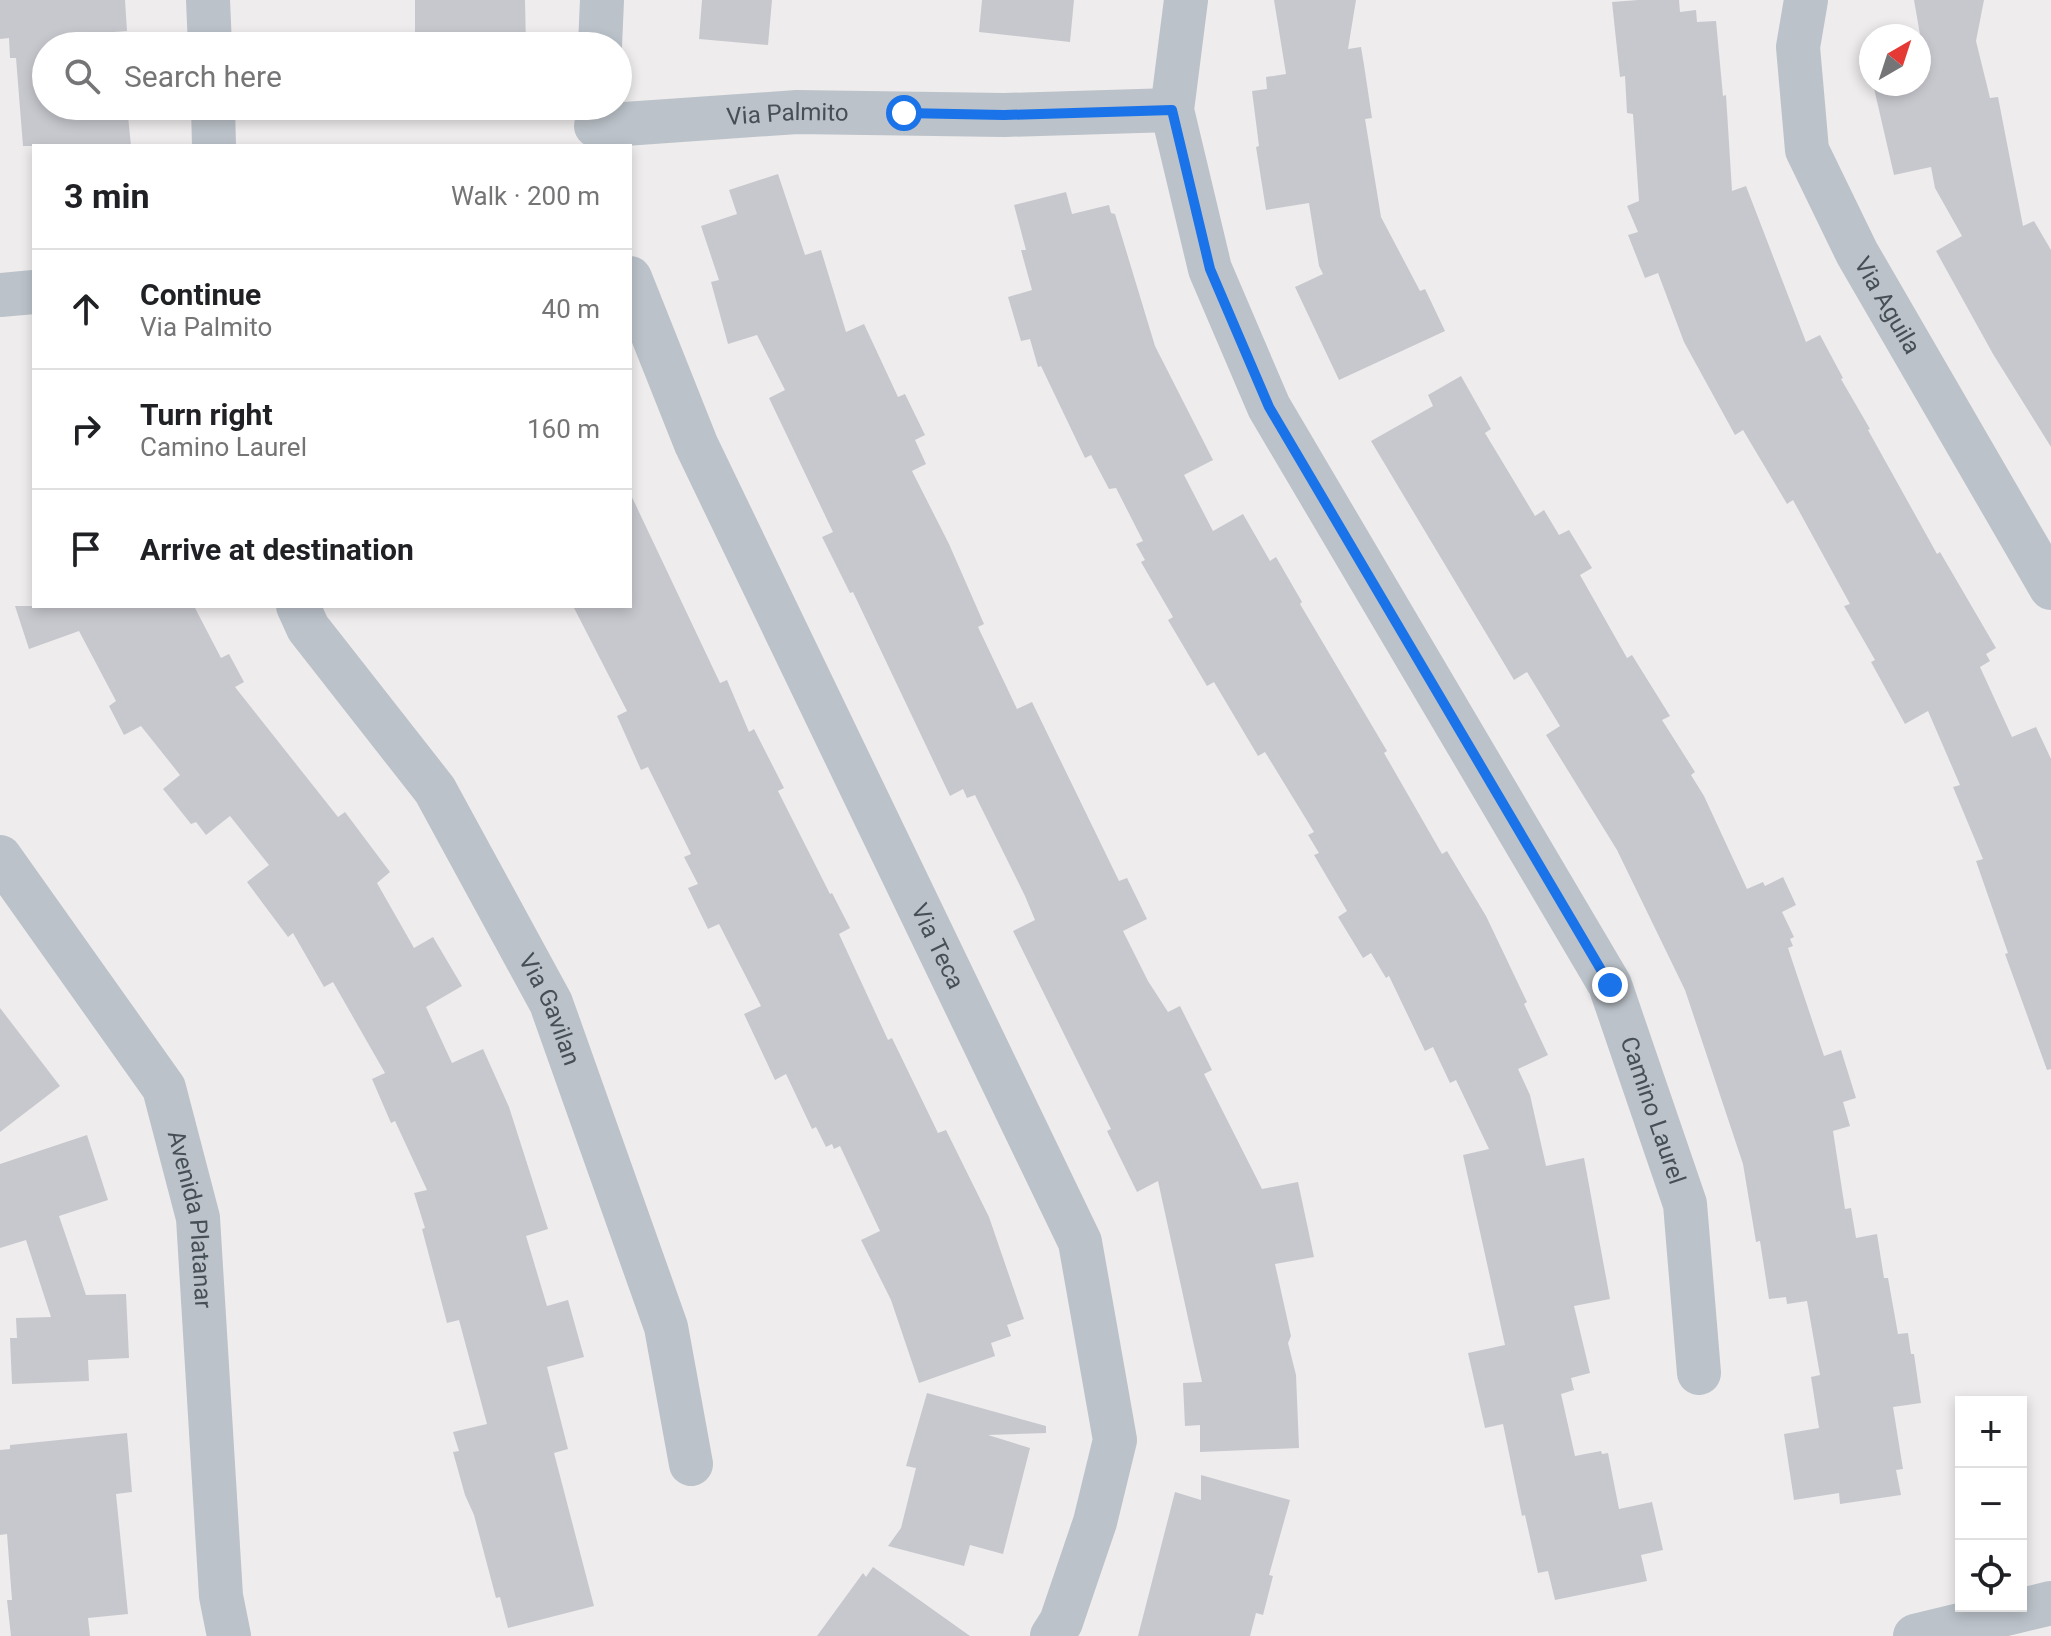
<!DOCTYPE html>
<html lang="en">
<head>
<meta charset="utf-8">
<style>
	:root { --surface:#fff; --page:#f2f2f2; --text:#202124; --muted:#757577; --line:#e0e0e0 }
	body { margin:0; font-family:Roboto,sans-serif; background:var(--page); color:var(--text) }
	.controls { position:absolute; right:24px; bottom:24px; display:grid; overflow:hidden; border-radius:0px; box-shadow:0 4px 12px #0003 }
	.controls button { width:72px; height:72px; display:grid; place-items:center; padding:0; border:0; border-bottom:2px solid var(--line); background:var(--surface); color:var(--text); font:40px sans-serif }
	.compass { position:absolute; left:1859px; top:24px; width:72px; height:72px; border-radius:50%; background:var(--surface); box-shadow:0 4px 12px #0003; rotate:39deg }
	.stop { position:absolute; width:24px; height:24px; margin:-18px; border:6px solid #1a73e8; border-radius:50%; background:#fff }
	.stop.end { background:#1a73e8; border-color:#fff; box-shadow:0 2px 8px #0008 }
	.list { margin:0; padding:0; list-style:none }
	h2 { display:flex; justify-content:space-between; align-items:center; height:104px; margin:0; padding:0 32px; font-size:34px }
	h2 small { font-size:26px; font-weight:400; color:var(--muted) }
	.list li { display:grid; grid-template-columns:52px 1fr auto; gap:24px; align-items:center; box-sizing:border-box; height:120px; padding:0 32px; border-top:2px solid var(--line) }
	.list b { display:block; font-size:30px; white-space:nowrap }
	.list p { margin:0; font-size:26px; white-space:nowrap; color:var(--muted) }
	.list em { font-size:26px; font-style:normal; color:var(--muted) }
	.icon { flex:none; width:44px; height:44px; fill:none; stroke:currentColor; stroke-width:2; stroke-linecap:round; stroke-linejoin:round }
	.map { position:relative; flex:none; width:2051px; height:1636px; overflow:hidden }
	.search { position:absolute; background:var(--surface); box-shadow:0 4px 12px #0003; left:32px; top:32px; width:600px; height:88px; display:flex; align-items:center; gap:20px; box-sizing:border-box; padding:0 28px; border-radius:44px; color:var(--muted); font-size:30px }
	.panel { position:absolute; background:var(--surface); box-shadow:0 4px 12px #0003; left:32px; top:144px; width:600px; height:464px; border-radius:0px }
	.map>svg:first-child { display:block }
	.building { fill:#c7c8ce }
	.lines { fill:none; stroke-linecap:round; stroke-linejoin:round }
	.minor { stroke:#bbc2c9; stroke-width:44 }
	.tertiary { stroke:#bbc2c9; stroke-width:44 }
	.route { stroke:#1a73e8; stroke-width:10 }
	.labels { text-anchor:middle; stroke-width:7; stroke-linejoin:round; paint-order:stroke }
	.street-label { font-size:24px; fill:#464e56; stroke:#fff }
</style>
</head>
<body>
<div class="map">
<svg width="2051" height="1636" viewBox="0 0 2051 1636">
	<rect width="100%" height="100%" fill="#eeecec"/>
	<!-- building -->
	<g class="building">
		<path d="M 0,0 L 125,0 L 127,31 L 87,34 L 88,46 L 46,46 L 46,106 L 127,106 L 131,146 L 23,146 L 16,58 L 10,58 L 9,38 L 0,39 Z"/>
		<path d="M 415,0 L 525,0 L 526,46 L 415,46 Z"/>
		<path d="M 702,0 L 772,0 L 768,45 L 699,39 Z"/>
		<path d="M 982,0 L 1074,0 L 1070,42 L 979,32 Z"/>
		<path d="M 1274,0 L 1356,0 L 1348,49 L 1361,47 L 1364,65 L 1372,118 L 1365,119 L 1381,217 L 1420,291 L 1425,289 L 1445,331 L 1339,380 L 1295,287 L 1323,274 L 1319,266 L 1309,203 L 1266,210 L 1256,147 L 1259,146 L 1252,91 L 1267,89 L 1266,77 L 1286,74 Z"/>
		<path d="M 1638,0 L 1679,0 L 1680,12 L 1696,10 L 1697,22 L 1716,21 L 1723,96 L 1726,95 L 1732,191 L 1746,186 L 1806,342 L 1820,335 L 1843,378 L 1841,379 L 1870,429 L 1868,430 L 1937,554 L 1940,552 L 1996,648 L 1986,654 L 1990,661 L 1980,667 L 2012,737 L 2036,727 L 2051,759 L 2051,1069 L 2047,1070 L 2005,954 L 2008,953 L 1976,861 L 1983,859 L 1953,787 L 1960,785 L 1928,711 L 1905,724 L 1871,662 L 1875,660 L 1844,606 L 1850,604 L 1793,500 L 1787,504 L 1743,430 L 1735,435 L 1684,342 L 1658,273 L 1645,278 L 1628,235 L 1638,232 L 1627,206 L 1639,201 L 1633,114 L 1627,113 L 1625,76 L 1620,77 L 1612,2 Z"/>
		<path d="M 1914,0 L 1984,0 L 1976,41 L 1990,98 L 1998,97 L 2023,226 L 2034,221 L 2051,250 L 2051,447 L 1993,354 L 1936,251 L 1962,236 L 1935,188 L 1931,167 L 1894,175 L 1873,84 L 1919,84 L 1919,46 L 1922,46 Z"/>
		<path d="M 778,174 L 805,255 L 821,250 L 846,332 L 864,324 L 898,397 L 905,394 L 925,435 L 915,440 L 926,464 L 912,471 L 949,544 L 984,624 L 978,627 L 1017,709 L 1032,702 L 1119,881 L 1127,878 L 1147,919 L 1123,931 L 1148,981 L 1168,1012 L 1180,1006 L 1212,1070 L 1204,1074 L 1262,1189 L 1298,1182 L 1314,1257 L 1275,1264 L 1291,1336 L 1288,1343 L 1296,1375 L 1299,1448 L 1200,1452 L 1200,1425 L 1185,1426 L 1183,1383 L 1202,1382 L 1158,1181 L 1137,1192 L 1107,1131 L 1111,1129 L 1013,931 L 1035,920 L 1025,896 L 975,795 L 967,798 L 963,789 L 950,796 L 853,592 L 850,593 L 822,537 L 833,532 L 769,398 L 785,390 L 757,335 L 728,344 L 711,282 L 719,280 L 701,226 L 737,214 L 729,190 Z"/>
		<path d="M 1066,192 L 1072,214 L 1109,205 L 1111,213 L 1115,214 L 1155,346 L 1213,460 L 1184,475 L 1213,531 L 1243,514 L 1270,561 L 1276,557 L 1302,602 L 1300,604 L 1387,751 L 1384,753 L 1442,854 L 1447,851 L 1486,916 L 1527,1002 L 1524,1004 L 1548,1055 L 1518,1069 L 1530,1095 L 1546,1166 L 1584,1158 L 1610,1299 L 1574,1306 L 1590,1373 L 1571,1378 L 1574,1390 L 1561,1394 L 1575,1456 L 1601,1451 L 1602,1454 L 1608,1453 L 1619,1509 L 1652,1502 L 1663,1550 L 1641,1555 L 1647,1581 L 1555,1600 L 1548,1571 L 1538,1573 L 1525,1515 L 1522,1516 L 1503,1424 L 1485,1428 L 1468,1353 L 1505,1345 L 1463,1155 L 1489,1149 L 1456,1080 L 1450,1083 L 1433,1047 L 1425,1051 L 1389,976 L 1386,978 L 1371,953 L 1363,958 L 1338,917 L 1347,911 L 1314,855 L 1319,853 L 1308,835 L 1314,832 L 1265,752 L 1258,756 L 1214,682 L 1207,686 L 1168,620 L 1173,617 L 1141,562 L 1145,560 L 1136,544 L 1143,541 L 1116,488 L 1109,489 L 1091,455 L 1085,458 L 1041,366 L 1038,367 L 1030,339 L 1021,341 L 1008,297 L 1032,290 L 1021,250 L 1026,250 L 1014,205 Z"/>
		<path d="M 1461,376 L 1491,429 L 1485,433 L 1535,516 L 1544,510 L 1559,535 L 1569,530 L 1592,568 L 1580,575 L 1627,658 L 1632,655 L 1670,716 L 1662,720 L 1695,772 L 1691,775 L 1704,796 L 1747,889 L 1763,882 L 1765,886 L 1783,877 L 1796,905 L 1782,912 L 1794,937 L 1790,939 L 1793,946 L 1788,948 L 1824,1056 L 1841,1050 L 1856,1098 L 1843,1102 L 1850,1126 L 1833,1131 L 1845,1209 L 1851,1208 L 1856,1238 L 1877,1234 L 1884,1278 L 1888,1278 L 1898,1334 L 1908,1333 L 1911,1354 L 1914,1354 L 1921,1403 L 1893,1407 L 1903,1469 L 1896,1470 L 1901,1495 L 1840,1504 L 1839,1493 L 1794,1500 L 1784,1434 L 1819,1428 L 1811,1377 L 1820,1375 L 1807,1301 L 1787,1304 L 1786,1297 L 1769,1299 L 1760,1241 L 1756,1242 L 1743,1164 L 1685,990 L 1617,850 L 1546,735 L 1560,726 L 1527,672 L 1514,680 L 1371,441 L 1433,406 L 1428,395 Z"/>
		<path d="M 630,493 L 720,683 L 727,680 L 749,732 L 754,729 L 784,788 L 778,791 L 830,894 L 832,893 L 850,928 L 839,934 L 888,1040 L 892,1038 L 938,1133 L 946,1130 L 989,1217 L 1024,1319 L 1007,1325 L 1011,1336 L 991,1343 L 995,1356 L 919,1383 L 891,1300 L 861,1240 L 880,1231 L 840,1146 L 834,1149 L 832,1144 L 826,1147 L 816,1127 L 812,1129 L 786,1074 L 775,1080 L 744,1014 L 761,1006 L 719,924 L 708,929 L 688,888 L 698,884 L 684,857 L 691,854 L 648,767 L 641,770 L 617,716 L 627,711 L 573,606 L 630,606 Z"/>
		<path d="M 15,606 L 194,606 L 221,658 L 229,654 L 244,682 L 235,687 L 338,817 L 345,812 L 390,872 L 377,883 L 414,948 L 433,937 L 462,986 L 426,1007 L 452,1063 L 483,1049 L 509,1107 L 548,1229 L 526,1236 L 547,1306 L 568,1300 L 584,1357 L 547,1367 L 568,1449 L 554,1453 L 594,1606 L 508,1628 L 500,1597 L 496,1598 L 474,1515 L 465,1495 L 453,1452 L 459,1451 L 453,1432 L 487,1424 L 459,1320 L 447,1323 L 422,1229 L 425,1228 L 414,1193 L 427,1190 L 395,1121 L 391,1123 L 372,1079 L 385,1073 L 333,982 L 324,987 L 293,933 L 288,937 L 247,882 L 269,865 L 230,816 L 206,835 L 196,822 L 191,824 L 163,789 L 180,775 L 141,726 L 124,735 L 109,706 L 116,701 L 79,631 L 29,649 Z"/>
		<path d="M 0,1008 L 60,1086 L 0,1132 Z"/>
		<path d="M 87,1135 L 108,1200 L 59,1216 L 86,1295 L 126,1294 L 129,1358 L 88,1360 L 89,1381 L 12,1384 L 10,1338 L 17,1338 L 16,1318 L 51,1317 L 26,1240 L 0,1248 L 0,1164 Z"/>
		<path d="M 927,1393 L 1046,1426 L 1046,1433 L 988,1435 L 1030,1448 L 1003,1554 L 970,1545 L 964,1566 L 888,1546 L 901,1528 L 916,1468 L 906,1466 Z"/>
		<path d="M 127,1433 L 132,1492 L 116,1494 L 128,1614 L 88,1618 L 90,1636 L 11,1636 L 7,1600 L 12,1600 L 7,1534 L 0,1535 L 0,1450 L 10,1449 L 10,1445 Z"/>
		<path d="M 1201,1475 L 1290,1500 L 1269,1575 L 1273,1576 L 1263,1615 L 1256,1613 L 1250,1636 L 1138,1636 L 1175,1492 L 1201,1500 Z"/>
		<path d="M 873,1567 L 970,1636 L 817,1636 L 863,1573 L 866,1577 Z"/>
	</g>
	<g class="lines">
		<!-- minor -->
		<g class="minor">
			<path d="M 208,0 L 210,46"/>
			<path id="s1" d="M 1186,0 L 1172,110 L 1210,269 L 1269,407 L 1610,985 L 1685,1204 L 1699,1373"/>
			<path id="s2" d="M 1806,0 L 1798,47 L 1807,150 L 1857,253 L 2051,588"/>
			<path d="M 600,46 L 602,0"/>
			<path d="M 213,106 L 214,146"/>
			<path id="s3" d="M 596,126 L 797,112 L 1004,115 L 1172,110"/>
			<path id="s4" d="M 630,278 L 696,444 L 1080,1242 L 1115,1440 L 1095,1522 L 1061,1622 L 1052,1636"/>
			<path d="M 0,295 L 34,292"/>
			<path id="s5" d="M 298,606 L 308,628 L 435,790 L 551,1003 L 666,1327 L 691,1464"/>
			<path id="s6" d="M 0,857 L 164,1088 L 198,1218 L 221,1596 L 229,1636"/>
		</g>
		<!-- tertiary -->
		<path class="tertiary" d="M 1915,1636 L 2051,1603"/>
	</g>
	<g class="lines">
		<!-- route -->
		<path class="route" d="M 904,113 L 1004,115 L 1172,110 L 1210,269 L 1269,407 L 1610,985"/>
	</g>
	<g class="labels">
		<!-- street labels -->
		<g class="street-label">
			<text dy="8" stroke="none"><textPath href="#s3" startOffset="192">Via Palmito</textPath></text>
			<text dy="8" stroke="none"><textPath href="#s2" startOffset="326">Via Aguila</textPath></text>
			<text dy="8" stroke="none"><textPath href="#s4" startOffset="736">Via Teca</textPath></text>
			<text dy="8" stroke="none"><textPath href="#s5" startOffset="478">Via Gavilan</textPath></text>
			<text dy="8" stroke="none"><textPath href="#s1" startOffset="1228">Camino Laurel</textPath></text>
			<text dy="8" stroke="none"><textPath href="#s6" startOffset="418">Avenida Platanar</textPath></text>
		</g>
	</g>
</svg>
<div class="controls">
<button>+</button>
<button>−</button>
<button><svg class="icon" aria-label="locate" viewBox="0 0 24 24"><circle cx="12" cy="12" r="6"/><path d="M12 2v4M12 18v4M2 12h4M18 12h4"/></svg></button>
</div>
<svg class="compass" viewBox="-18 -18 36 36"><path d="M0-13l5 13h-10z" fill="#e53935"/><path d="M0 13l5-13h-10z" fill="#757577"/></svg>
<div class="stop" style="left:904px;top:113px"></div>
<div class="stop end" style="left:1610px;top:985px"></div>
<div class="search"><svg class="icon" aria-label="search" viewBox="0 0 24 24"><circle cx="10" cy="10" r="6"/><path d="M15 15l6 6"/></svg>Search here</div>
<section class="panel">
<h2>3 min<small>Walk · 200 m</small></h2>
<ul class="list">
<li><svg class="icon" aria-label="ahead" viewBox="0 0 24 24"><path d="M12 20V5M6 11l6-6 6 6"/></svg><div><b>Continue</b><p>Via Palmito</p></div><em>40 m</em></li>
<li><svg class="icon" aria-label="right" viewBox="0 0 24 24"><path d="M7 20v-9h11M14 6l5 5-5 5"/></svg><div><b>Turn right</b><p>Camino Laurel</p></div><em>160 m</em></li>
<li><svg class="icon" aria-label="arrive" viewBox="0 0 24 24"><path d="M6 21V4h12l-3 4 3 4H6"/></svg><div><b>Arrive at destination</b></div></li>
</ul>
</section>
</div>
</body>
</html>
